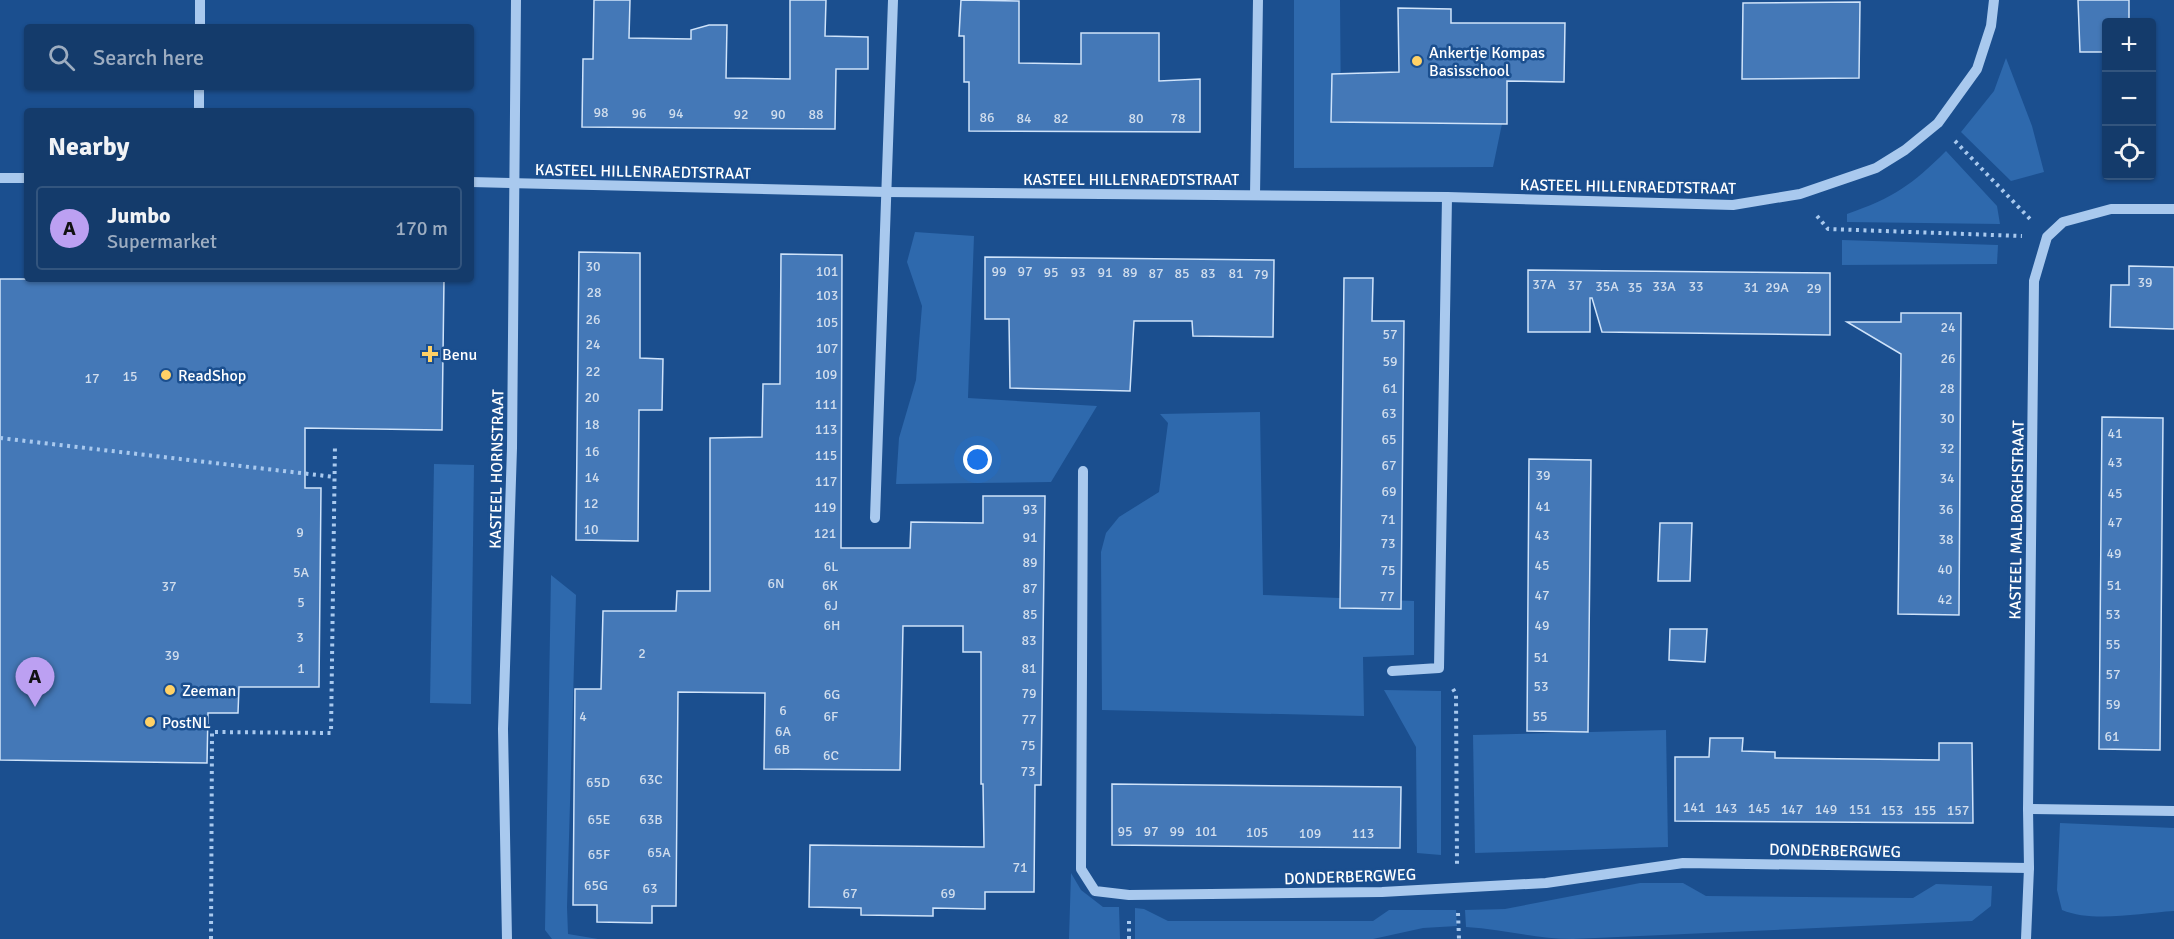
<!DOCTYPE html>
<html lang="en">
<head>
<meta charset="utf-8">
<style>
	:root { --surface:#143b6b; --page:#214673; --text:#f1f3f6; --muted:#9dadc1; --line:#33557e; --accent:#bca0f2 }
	body { margin:0; font-family:Signika,sans-serif; background:var(--page); color:var(--text) }
	.controls { position:absolute; right:18px; top:18px; display:grid; overflow:hidden; border-radius:6px; box-shadow:0 2px 4px #0004 }
	.controls button { width:54px; height:54px; display:grid; place-items:center; padding:0; border:0; border-bottom:2px solid var(--line); background:var(--surface); color:var(--text); font:30px sans-serif }
	.you { position:absolute; left:978px; top:460px; width:21px; height:21px; margin:-15px; border:4px solid #fff; border-radius:50%; background:#1a73e8; box-shadow:0 0 0 9px #1a73e833 }
	.badge { display:grid; place-items:center; width:39px; height:39px; border-radius:50%; background:var(--accent); color:#111; font-size:20px; font-weight:700 }
	.pin { position:absolute; translate:-50% -50px; filter:drop-shadow(0 2px 3px #0008) }
	.pin::after { content:''; position:absolute; top:32px; width:21px; height:18px; background:inherit; clip-path:polygon(0 0,100% 0,50% 100%) }
	.list { margin:0; padding:0; list-style:none }
	h2 { display:flex; justify-content:space-between; align-items:center; height:78px; margin:0; padding:0 24px; font-size:26px }
	h2 small { font-size:20px; font-weight:400; color:var(--muted) }
	.list li { display:grid; grid-template-columns:39px 1fr auto; gap:18px; align-items:center; box-sizing:border-box; height:84px; margin:0 12px 12px; padding:0 12px; border:2px solid var(--line); border-radius:6px }
	.list b { display:block; font-size:22px; white-space:nowrap }
	.list p { margin:0; font-size:20px; white-space:nowrap; color:var(--muted) }
	.list em { font-size:20px; font-style:normal; color:var(--muted) }
	.icon { flex:none; width:33px; height:33px; fill:none; stroke:currentColor; stroke-width:2; stroke-linecap:round; stroke-linejoin:round }
	.map { position:relative; flex:none; width:2174px; height:939px; overflow:hidden }
	.search { position:absolute; background:var(--surface); box-shadow:0 2px 4px #0004; left:24px; top:24px; width:450px; height:66px; display:flex; align-items:center; gap:15px; box-sizing:border-box; padding:0 21px; border-radius:6px; color:var(--muted); font-size:22px }
	.panel { position:absolute; background:var(--surface); box-shadow:0 2px 4px #0004; left:24px; top:108px; width:450px; height:174px; border-radius:6px }
	.map>svg:first-child { display:block }
	.green { fill:#2e69ad }
	.building { fill:#4478b7; stroke:#cfe3fa; stroke-width:1.5 }
	.lines { fill:none; stroke-linecap:round; stroke-linejoin:round }
	.path { stroke:#a9c9ee; stroke-width:4; stroke-dasharray:3 4.5; stroke-linecap:butt }
	.minor { stroke:#a9c9ee; stroke-width:10 }
	.poi-dot { fill:#ffd166; stroke:#1b4f8f; stroke-width:2 }
	.labels { text-anchor:middle; stroke-width:5; stroke-linejoin:round; paint-order:stroke }
	.number-label { font-size:14px; fill:#d0dded }
	.poi-label { font-size:16px; fill:#fff; stroke:#1b4f8f; text-anchor:start }
	.street-label { font-size:16px; fill:#fff; stroke:#1b4f8f }
</style>
</head>
<body>
<div class="map">
<svg width="2174" height="939" viewBox="0 0 2174 939">
	<rect width="100%" height="100%" fill="#1b4f8f"/>
	<!-- green -->
	<g class="green">
		<path d="M 1294,0 L 1340,0 L 1341,119 L 1503,119 L 1493,167 L 1294,168 Z"/>
		<path d="M 2006,58 L 2032,126 L 2044,172 L 2011,181 L 1961,132 L 1994,91 Z"/>
		<path d="M 1946,151 L 1997,206 L 2000,224 L 1847,222 L 1847,214 C 1893,198 1912,185 1946,151 Z"/>
		<path d="M 915,232 L 974,236 L 968,398 L 1097,406 L 1051,482 L 896,484 L 899,438 L 916,380 L 922,306 L 907,262 Z"/>
		<path d="M 1842,240 L 1998,245 L 1997,264 L 1842,265 Z"/>
		<path d="M 1260,412 L 1263,595 L 1414,601 L 1414,655 L 1363,657 L 1364,716 L 1102,710 L 1101,552 L 1106,533 L 1119,517 L 1159,492 L 1168,423 L 1160,414 Z"/>
		<path d="M 434,464 L 474,465 L 471,704 L 430,703 Z"/>
		<path d="M 551,575 L 576,595 L 567,907 L 568,934 L 598,939 L 552,939 L 545,930 Z"/>
		<path d="M 1384,690 L 1441,691 L 1441,855 L 1417,853 L 1416,747 Z"/>
		<path d="M 1666,730 L 1668,847 L 1475,853 L 1473,735 Z"/>
		<path d="M 2060,823 L 2174,828 L 2174,911 C 2140,913 2093,923 2062,910 L 2057,890 Z"/>
		<path d="M 1071,873 L 1081,890 L 1103,907 L 1119,907 L 1120,939 L 1069,939 Z"/>
		<path d="M 1640,883 L 1683,883 L 1706,896 L 1913,898 L 1936,884 L 1992,886 L 1991,906 L 1972,921 L 1573,939 C 1536,939 1503,929 1466,927 L 1465,910 L 1505,909 Z"/>
		<path d="M 1135,908 L 1144,909 L 1168,921 L 1373,921 L 1389,910 L 1456,910 L 1457,926 L 1423,928 L 1373,939 L 1135,939 Z"/>
	</g>
	<!-- building -->
	<g class="building">
		<path d="M 594,0 L 630,0 L 629,38 L 691,39 L 691,30 L 709,25 L 727,25 L 726,78 L 790,79 L 790,0 L 826,0 L 825,36 L 868,37 L 868,69 L 836,69 L 835,129 L 582,127 L 583,59 L 593,59 Z"/>
		<path d="M 961,0 L 1019,1 L 1019,63 L 1081,64 L 1081,33 L 1159,33 L 1159,81 L 1200,79 L 1200,132 L 969,131 L 969,82 L 964,82 L 964,36 L 959,36 Z"/>
		<path d="M 2078,0 L 2129,0 L 2129,22 L 2106,22 L 2106,52 L 2080,52 Z"/>
		<path d="M 1860,2 L 1859,78 L 1742,79 L 1743,3 Z"/>
		<path d="M 1398,8 L 1451,9 L 1451,23 L 1565,23 L 1564,82 L 1507,81 L 1507,124 L 1331,122 L 1332,74 L 1399,72 Z"/>
		<path d="M 579,252 L 640,253 L 640,358 L 663,359 L 662,410 L 639,410 L 638,541 L 576,540 Z"/>
		<path d="M 781,254 L 842,255 L 841,548 L 910,548 L 911,522 L 983,523 L 983,496 L 1045,496 L 1041,785 L 1035,785 L 1034,892 L 985,892 L 985,909 L 933,908 L 933,916 L 861,915 L 861,908 L 809,907 L 810,845 L 984,847 L 983,784 L 981,784 L 981,652 L 963,652 L 963,626 L 903,626 L 900,770 L 764,769 L 765,693 L 678,692 L 676,906 L 652,906 L 652,923 L 597,922 L 597,905 L 573,905 L 575,689 L 601,689 L 603,611 L 676,611 L 677,591 L 710,591 L 710,438 L 762,437 L 763,384 L 780,384 Z"/>
		<path d="M 985,257 L 1274,260 L 1273,337 L 1193,336 L 1192,321 L 1134,321 L 1130,391 L 1010,388 L 1009,319 L 985,319 Z"/>
		<path d="M 2129,266 L 2174,267 L 2174,329 L 2110,327 L 2111,285 L 2129,285 Z"/>
		<path d="M 1528,270 L 1830,273 L 1830,335 L 1602,332 L 1592,298 L 1590,298 L 1590,332 L 1528,332 Z"/>
		<path d="M 1344,278 L 1373,278 L 1372,321 L 1404,321 L 1401,609 L 1340,608 Z"/>
		<path d="M 0,279 L 444,279 L 442,430 L 305,428 L 305,488 L 321,488 L 319,687 L 239,687 L 238,713 L 208,713 L 207,763 L 0,760 Z"/>
		<path d="M 1901,313 L 1961,313 L 1959,615 L 1898,614 L 1901,354 L 1847,322 L 1901,322 Z"/>
		<path d="M 2102,417 L 2163,418 L 2160,750 L 2099,749 Z"/>
		<path d="M 1529,459 L 1591,460 L 1588,732 L 1527,731 Z"/>
		<path d="M 1660,523 L 1692,523 L 1690,581 L 1658,581 Z"/>
		<path d="M 1670,629 L 1707,629 L 1705,662 L 1669,660 Z"/>
		<path d="M 1710,738 L 1743,738 L 1742,751 L 1775,752 L 1775,758 L 1939,760 L 1939,743 L 1972,743 L 1973,823 L 1675,821 L 1675,757 L 1709,757 Z"/>
		<path d="M 1112,784 L 1401,787 L 1400,848 L 1112,845 Z"/>
	</g>
	<g class="lines">
		<!-- path -->
		<g class="path">
			<path d="M 1955,141 L 2031,220"/>
			<path d="M 1817,216 L 1828,229 L 2022,236"/>
			<path d="M 0,438 L 335,477"/>
			<path d="M 1453,689 L 1456,694 L 1457,864"/>
			<path d="M 1458,913 L 1459,939"/>
			<path d="M 211,939 L 212,732 L 331,733 L 335,444"/>
			<path d="M 1129,939 L 1129,919"/>
		</g>
		<!-- minor -->
		<g class="minor">
			<path d="M 200,27 L 200,0"/>
			<path d="M 199,111 L 199,87"/>
			<path d="M 0,178 L 27,178"/>
			<path d="M 471,182 L 886,192 L 1447,197 L 1733,205 L 1800,194 L 1876,168 L 1905,150 L 1938,123 L 1977,69 L 1991,26 L 1994,0"/>
			<path d="M 1255,195 L 1258,0"/>
			<path d="M 1083,471 L 1081,869 L 1095,891 L 1129,895 L 1382,892 L 1546,883 L 1683,863 L 2029,868"/>
			<path d="M 875,518 L 893,0"/>
			<path d="M 1392,671 L 1439,668 L 1447,197"/>
			<path d="M 2028,809 L 2174,811"/>
			<path d="M 507,939 L 503,729 L 512,448 L 516,0"/>
			<path d="M 2026,939 L 2029,868 L 2028,809 L 2034,281 L 2047,237 L 2063,222 L 2111,209 L 2174,209"/>
		</g>
	</g>
	<!-- markers -->
	<g class="poi-dot">
		<circle cx="1417" cy="61" r="6"/>
		<path d="M427 345h6v6h6v6h-6v6h-6v-6h-6v-6h6z"/>
		<circle cx="166" cy="375" r="6"/>
		<circle cx="170" cy="690" r="6"/>
		<circle cx="150" cy="722" r="6"/>
	</g>
	<g class="labels">
		<!-- number labels -->
		<g class="number-label">
			<text x="601" y="117">98</text>
			<text x="639" y="118">96</text>
			<text x="676" y="118">94</text>
			<text x="741" y="119">92</text>
			<text x="778" y="119">90</text>
			<text x="816" y="119">88</text>
			<text x="987" y="122">86</text>
			<text x="1024" y="123">84</text>
			<text x="1061" y="123">82</text>
			<text x="1136" y="123">80</text>
			<text x="1178" y="123">78</text>
			<text x="593" y="271">30</text>
			<text x="827" y="276">101</text>
			<text x="999" y="276">99</text>
			<text x="1025" y="276">97</text>
			<text x="1051" y="277">95</text>
			<text x="1078" y="277">93</text>
			<text x="1105" y="277">91</text>
			<text x="1130" y="277">89</text>
			<text x="1156" y="278">87</text>
			<text x="1182" y="278">85</text>
			<text x="1208" y="278">83</text>
			<text x="1236" y="278">81</text>
			<text x="1261" y="279">79</text>
			<text x="2145" y="287">39</text>
			<text x="1544" y="289">37A</text>
			<text x="1575" y="290">37</text>
			<text x="1607" y="291">35A</text>
			<text x="1664" y="291">33A</text>
			<text x="1696" y="291">33</text>
			<text x="1635" y="292">35</text>
			<text x="1751" y="292">31</text>
			<text x="1777" y="292">29A</text>
			<text x="1814" y="293">29</text>
			<text x="594" y="297">28</text>
			<text x="827" y="300">103</text>
			<text x="593" y="324">26</text>
			<text x="827" y="327">105</text>
			<text x="1948" y="332">24</text>
			<text x="1390" y="339">57</text>
			<text x="593" y="349">24</text>
			<text x="827" y="353">107</text>
			<text x="1948" y="363">26</text>
			<text x="1390" y="366">59</text>
			<text x="593" y="376">22</text>
			<text x="826" y="379">109</text>
			<text x="130" y="381">15</text>
			<text x="92" y="383">17</text>
			<text x="1390" y="393">61</text>
			<text x="1947" y="393">28</text>
			<text x="592" y="402">20</text>
			<text x="826" y="409">111</text>
			<text x="1389" y="418">63</text>
			<text x="1947" y="423">30</text>
			<text x="592" y="429">18</text>
			<text x="826" y="434">113</text>
			<text x="2115" y="438">41</text>
			<text x="1389" y="444">65</text>
			<text x="1947" y="453">32</text>
			<text x="592" y="456">16</text>
			<text x="826" y="460">115</text>
			<text x="2115" y="467">43</text>
			<text x="1389" y="470">67</text>
			<text x="1543" y="480">39</text>
			<text x="592" y="482">14</text>
			<text x="1947" y="483">34</text>
			<text x="826" y="486">117</text>
			<text x="1389" y="496">69</text>
			<text x="2115" y="498">45</text>
			<text x="591" y="508">12</text>
			<text x="1543" y="511">41</text>
			<text x="825" y="512">119</text>
			<text x="1030" y="514">93</text>
			<text x="1946" y="514">36</text>
			<text x="1388" y="524">71</text>
			<text x="2115" y="527">47</text>
			<text x="591" y="534">10</text>
			<text x="300" y="537">9</text>
			<text x="825" y="538">121</text>
			<text x="1542" y="540">43</text>
			<text x="1030" y="542">91</text>
			<text x="1946" y="544">38</text>
			<text x="1388" y="548">73</text>
			<text x="2114" y="558">49</text>
			<text x="1030" y="567">89</text>
			<text x="1542" y="570">45</text>
			<text x="831" y="571">6L</text>
			<text x="1945" y="574">40</text>
			<text x="1388" y="575">75</text>
			<text x="301" y="577">5A</text>
			<text x="776" y="588">6N</text>
			<text x="830" y="590">6K</text>
			<text x="2114" y="590">51</text>
			<text x="169" y="591">37</text>
			<text x="1030" y="593">87</text>
			<text x="1542" y="600">47</text>
			<text x="1387" y="601">77</text>
			<text x="1945" y="604">42</text>
			<text x="301" y="607">5</text>
			<text x="831" y="610">6J</text>
			<text x="1030" y="619">85</text>
			<text x="2113" y="619">53</text>
			<text x="832" y="630">6H</text>
			<text x="1542" y="630">49</text>
			<text x="300" y="642">3</text>
			<text x="1029" y="645">83</text>
			<text x="2113" y="649">55</text>
			<text x="642" y="658">2</text>
			<text x="172" y="660">39</text>
			<text x="1541" y="662">51</text>
			<text x="301" y="673">1</text>
			<text x="1029" y="673">81</text>
			<text x="2113" y="679">57</text>
			<text x="1541" y="691">53</text>
			<text x="1029" y="698">79</text>
			<text x="832" y="699">6G</text>
			<text x="2113" y="709">59</text>
			<text x="783" y="715">6</text>
			<text x="583" y="721">4</text>
			<text x="831" y="721">6F</text>
			<text x="1540" y="721">55</text>
			<text x="1029" y="724">77</text>
			<text x="783" y="736">6A</text>
			<text x="2112" y="741">61</text>
			<text x="1028" y="750">75</text>
			<text x="782" y="754">6B</text>
			<text x="831" y="760">6C</text>
			<text x="1028" y="776">73</text>
			<text x="651" y="784">63C</text>
			<text x="598" y="787">65D</text>
			<text x="1694" y="812">141</text>
			<text x="1726" y="813">143</text>
			<text x="1759" y="813">145</text>
			<text x="1792" y="814">147</text>
			<text x="1826" y="814">149</text>
			<text x="1860" y="814">151</text>
			<text x="1892" y="815">153</text>
			<text x="1925" y="815">155</text>
			<text x="1958" y="815">157</text>
			<text x="599" y="824">65E</text>
			<text x="651" y="824">63B</text>
			<text x="1125" y="836">95</text>
			<text x="1151" y="836">97</text>
			<text x="1177" y="836">99</text>
			<text x="1206" y="836">101</text>
			<text x="1257" y="837">105</text>
			<text x="1310" y="838">109</text>
			<text x="1363" y="838">113</text>
			<text x="659" y="857">65A</text>
			<text x="599" y="859">65F</text>
			<text x="1020" y="872">71</text>
			<text x="596" y="890">65G</text>
			<text x="650" y="893">63</text>
			<text x="850" y="898">67</text>
			<text x="948" y="898">69</text>
		</g>
		<!-- poi labels -->
		<g class="poi-label">
			<text x="1429" y="58">Ankertje Kompas<tspan x="1429" dy="18">Basisschool</tspan></text>
			<text x="442" y="360">Benu</text>
			<text x="178" y="381">ReadShop</text>
			<text x="182" y="696">Zeeman</text>
			<text x="162" y="728">PostNL</text>
		</g>
		<!-- street labels -->
		<g class="street-label">
			<text transform="translate(643 171) rotate(1)" y="6">KASTEEL HILLENRAEDTSTRAAT</text>
			<text x="1131" y="185">KASTEEL HILLENRAEDTSTRAAT</text>
			<text transform="translate(1628 186) rotate(1)" y="6">KASTEEL HILLENRAEDTSTRAAT</text>
			<text transform="translate(496 469) rotate(-89)" y="6">KASTEEL HORNSTRAAT</text>
			<text transform="translate(2016 520) rotate(-89)" y="6">KASTEEL MALBORGHSTRAAT</text>
			<text transform="translate(1835 850) rotate(1)" y="6">DONDERBERGWEG</text>
			<text transform="translate(1350 876) rotate(-2)" y="6">DONDERBERGWEG</text>
		</g>
	</g>
</svg>
<div class="controls">
<button>+</button>
<button>−</button>
<button><svg class="icon" aria-label="locate" viewBox="0 0 24 24"><circle cx="12" cy="12" r="6"/><path d="M12 2v4M12 18v4M2 12h4M18 12h4"/></svg></button>
</div>
<div class="you"></div>
<div class="pin badge" style="left:35px;top:707px">A</div>
<div class="search"><svg class="icon" aria-label="search" viewBox="0 0 24 24"><circle cx="10" cy="10" r="6"/><path d="M15 15l6 6"/></svg>Search here</div>
<section class="panel">
<h2>Nearby<small></small></h2>
<ul class="list">
<li><span class="badge">A</span><div><b>Jumbo</b><p>Supermarket</p></div><em>170 m</em></li>
</ul>
</section>
</div>
</body>
</html>
